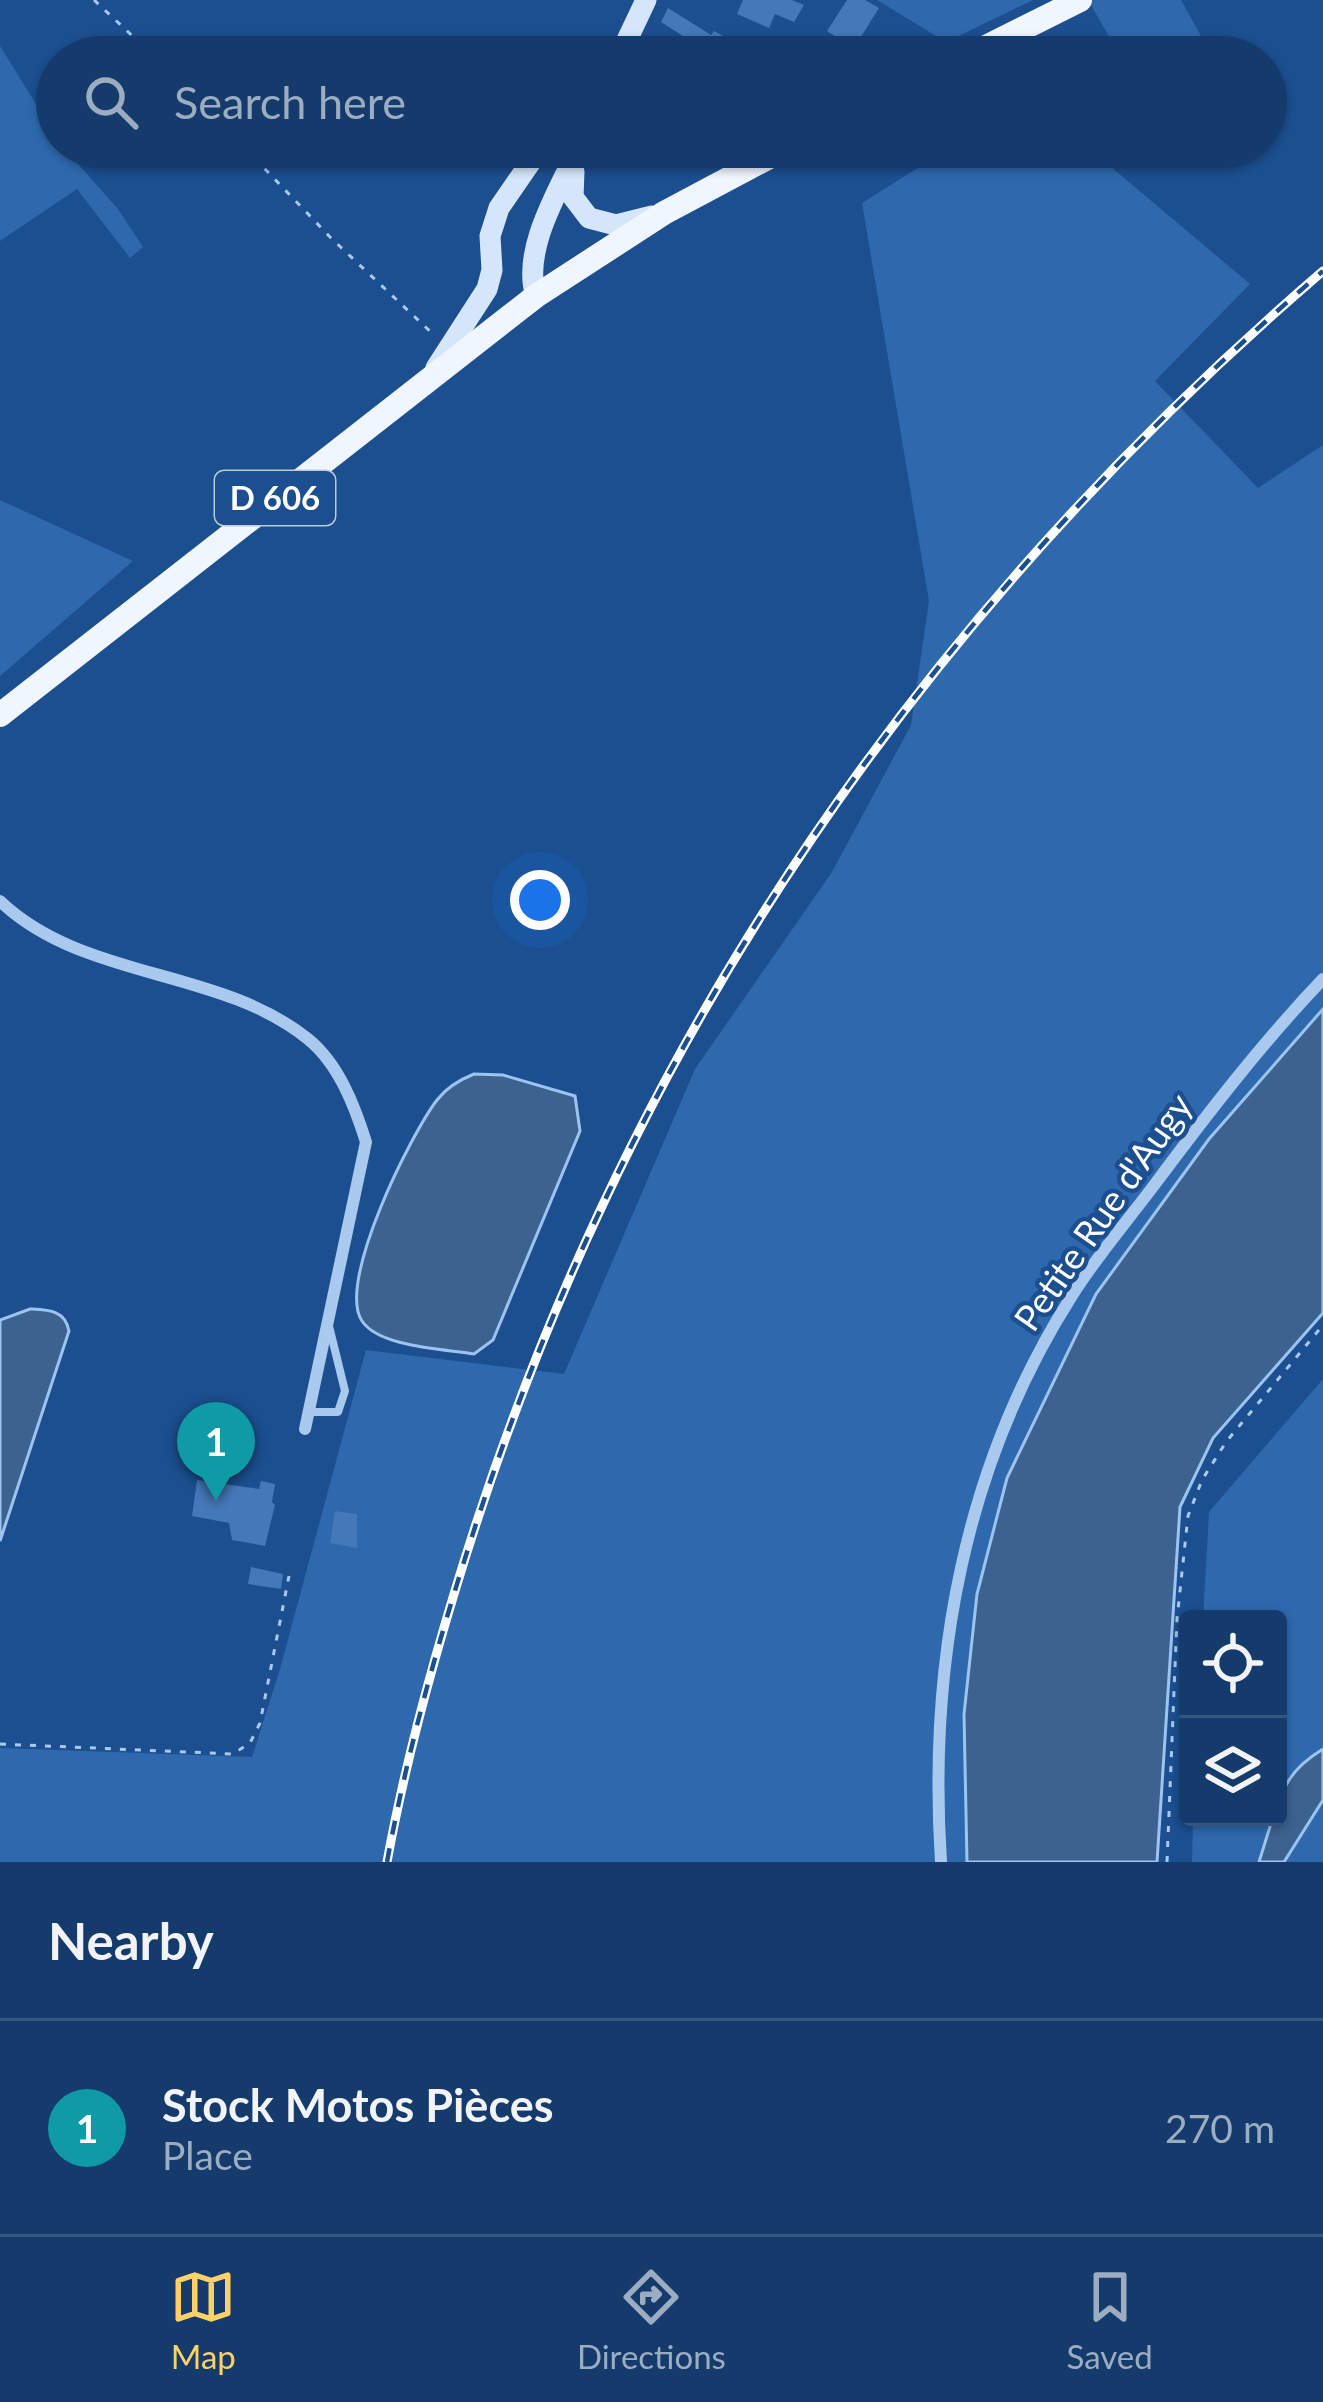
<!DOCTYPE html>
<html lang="en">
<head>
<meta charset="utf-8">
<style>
	:root { --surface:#143b6b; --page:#214673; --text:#f1f3f6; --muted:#9dadc1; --line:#33557e; --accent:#ffd166 }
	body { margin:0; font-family:Lato,sans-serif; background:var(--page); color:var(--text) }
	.controls { position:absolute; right:36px; bottom:36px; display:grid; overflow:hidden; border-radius:12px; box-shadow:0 3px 9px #0004 }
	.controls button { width:108px; height:108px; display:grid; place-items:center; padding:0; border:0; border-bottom:3px solid var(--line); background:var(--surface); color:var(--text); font:60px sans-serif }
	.you { position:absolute; left:540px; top:900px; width:42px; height:42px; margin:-30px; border:9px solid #fff; border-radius:50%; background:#1a73e8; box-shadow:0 0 0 18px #1a73e833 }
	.badge { display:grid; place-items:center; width:78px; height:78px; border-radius:50%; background:var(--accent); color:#fff; font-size:39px; font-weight:700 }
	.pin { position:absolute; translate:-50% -99px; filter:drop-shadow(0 3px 6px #0008) }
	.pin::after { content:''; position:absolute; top:63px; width:42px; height:36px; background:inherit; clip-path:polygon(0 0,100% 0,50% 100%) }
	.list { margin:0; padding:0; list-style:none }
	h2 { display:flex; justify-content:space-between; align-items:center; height:156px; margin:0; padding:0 48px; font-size:51px }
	h2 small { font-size:39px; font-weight:400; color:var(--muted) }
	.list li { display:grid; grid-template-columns:78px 1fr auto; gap:36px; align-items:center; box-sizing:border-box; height:216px; padding:0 48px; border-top:3px solid var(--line) }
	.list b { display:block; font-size:45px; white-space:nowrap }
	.list p { margin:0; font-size:39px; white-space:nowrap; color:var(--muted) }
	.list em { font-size:39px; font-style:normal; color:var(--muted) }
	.icon { flex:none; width:66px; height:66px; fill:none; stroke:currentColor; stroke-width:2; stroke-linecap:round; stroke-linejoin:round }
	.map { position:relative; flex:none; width:1323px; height:1862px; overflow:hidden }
	.search { position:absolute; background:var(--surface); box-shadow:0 3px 9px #0004; left:36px; right:36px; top:36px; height:132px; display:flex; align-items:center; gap:30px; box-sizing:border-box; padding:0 42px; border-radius:66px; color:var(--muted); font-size:45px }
	.sheet { height:372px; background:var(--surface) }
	nav { display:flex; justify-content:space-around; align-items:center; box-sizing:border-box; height:168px; border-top:3px solid var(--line); background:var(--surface); font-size:33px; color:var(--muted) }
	nav a { display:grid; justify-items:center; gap:6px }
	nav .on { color:var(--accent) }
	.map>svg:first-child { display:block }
	.green { fill:#2e69ad }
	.water { fill:#3c6290; stroke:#9cc4f0; stroke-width:3 }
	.building { fill:#4478b7 }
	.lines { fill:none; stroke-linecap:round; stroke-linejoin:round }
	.path { stroke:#a9c9ee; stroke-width:3; stroke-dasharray:6 9; stroke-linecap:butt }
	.service { stroke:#a9c9ee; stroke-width:8 }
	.minor { stroke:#a9c9ee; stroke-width:12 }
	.secondary { stroke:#d6e6fa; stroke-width:21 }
	.primary { stroke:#f0f6ff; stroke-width:24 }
	.rail-casing { stroke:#fff; stroke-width:9 }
	.rail { stroke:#1b4f8f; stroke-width:4.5; stroke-dasharray:14; stroke-linecap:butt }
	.labels { text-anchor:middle; stroke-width:9; stroke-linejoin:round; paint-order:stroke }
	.shield { fill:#1b4f8f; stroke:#bbcadd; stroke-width:3 }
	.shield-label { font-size:33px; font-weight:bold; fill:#fff }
	.street-label { font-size:36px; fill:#fff; stroke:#1b4f8f }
</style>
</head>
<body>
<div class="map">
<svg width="1323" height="1862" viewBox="0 0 1323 1862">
	<rect width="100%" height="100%" fill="#1b4f8f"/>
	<!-- green -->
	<g class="green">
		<path d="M 877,0 L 1033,0 L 946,42 Z"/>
		<path d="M 1088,0 L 1181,0 L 1211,54 L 1208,57 L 1088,57 L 1111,40 Z"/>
		<path d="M 0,46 L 57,138 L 57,147 L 63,147 L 118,209 L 143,247 L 130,258 L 77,189 L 0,241 Z"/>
		<path d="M 951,147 L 1117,147 L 1104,161 L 1250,284 L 1155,381 L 1258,488 L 1323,445 L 1323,1009 L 1276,1065 L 1039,1862 L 0,1862 L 0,1748 L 252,1757 L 280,1669 L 366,1350 L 564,1374 L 695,1069 L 832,872 L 911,725 L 929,601 L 862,203 Z"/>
		<path d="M 0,500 L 133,561 L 0,676 Z"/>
		<path d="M 1323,1379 L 1323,1862 L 1192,1862 L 1193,1817 L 1278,1817 L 1278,1619 L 1203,1619 L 1209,1512 Z"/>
	</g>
	<!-- water -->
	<g class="water">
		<path d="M 1323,1009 L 1323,1313 L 1213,1438 L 1180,1507 L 1157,1862 L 967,1862 L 964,1714 L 977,1594 L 1007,1478 L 1096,1294 L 1209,1139 Z"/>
		<path d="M 474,1074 L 503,1075 L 575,1096 L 580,1131 L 493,1340 L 474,1354 C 444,1349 379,1347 362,1321 C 336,1283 411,1134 437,1100 C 447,1087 459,1080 474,1074 Z"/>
		<path d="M 30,1309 C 49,1310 65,1310 69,1331 L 0,1541 L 0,1320 Z"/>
		<path d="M 1323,1749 L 1323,1800 L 1284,1862 L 1259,1862 L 1273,1817 L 1278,1817 C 1278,1786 1298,1764 1323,1749 Z"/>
	</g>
	<!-- building -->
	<g class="building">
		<path d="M 743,0 L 792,0 L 804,5 L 794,22 L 775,14 L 769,28 L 737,14 Z"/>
		<path d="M 847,0 L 865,0 L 879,8 L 854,48 L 827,31 Z"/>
		<path d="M 668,8 L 711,35 L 714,31 L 757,54 L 764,41 L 778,48 L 772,57 L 716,57 L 661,22 Z"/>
		<path d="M 197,1480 L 259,1489 L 261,1481 L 275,1484 L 272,1502 L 275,1505 L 265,1546 L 232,1540 L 229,1523 L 192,1516 Z"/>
		<path d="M 335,1511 L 357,1514 L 357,1548 L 330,1543 Z"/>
		<path d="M 251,1567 L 283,1574 L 281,1589 L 248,1584 Z"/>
	</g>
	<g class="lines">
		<!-- path -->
		<g class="path">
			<path d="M 94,0 L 155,57"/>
			<path d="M 244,147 L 331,238 L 434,335"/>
			<path d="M 0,1744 L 233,1754 L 250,1743 L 260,1723 L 289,1576"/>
			<path d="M 1167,1862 L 1177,1619 L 1188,1516 L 1202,1480 L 1226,1442 L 1323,1325"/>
		</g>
		<!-- service -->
		<path class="service" d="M 309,1412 L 338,1412 L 345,1391 L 329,1326"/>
		<!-- minor -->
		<g class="minor">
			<path d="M 0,901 C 84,981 219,967 308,1039 C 339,1064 355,1107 366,1142 L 305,1429"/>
			<path d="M 941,1862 C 928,1663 964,1464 1073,1294 C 1097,1256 1128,1220 1155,1184 C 1208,1113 1262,1043 1323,979"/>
		</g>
		<!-- secondary -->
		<g class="secondary">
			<path d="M 619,57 L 646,0"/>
			<path d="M 574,171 L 573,197 L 589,218 L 616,225 L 652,216"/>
			<path d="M 536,296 C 521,250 560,188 579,147"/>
			<path d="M 436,368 L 487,289 L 492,270 L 490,236 L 499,208 L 541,147"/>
		</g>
		<!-- primary -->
		<g class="primary">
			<path d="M 966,57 L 1080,0"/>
			<path d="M 0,715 L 536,296 L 664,213 L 788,147"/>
		</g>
		<defs>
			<path id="rail" d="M 387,1862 C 408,1747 440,1635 476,1524 C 639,1026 926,612 1323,271"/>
		</defs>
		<!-- rail casing -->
		<use href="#rail" class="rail-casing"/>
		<!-- rail -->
		<use href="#rail" class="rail"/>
	</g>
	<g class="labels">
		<!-- shield labels -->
		<rect class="shield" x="215" y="471" width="120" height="54" rx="9"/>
		<g class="shield-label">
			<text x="275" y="510">D 606</text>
		</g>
		<!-- street labels -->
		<g class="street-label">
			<text transform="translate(1103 1212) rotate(-55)" y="13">Petite Rue d'Augy</text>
		</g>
	</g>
</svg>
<div class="controls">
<button><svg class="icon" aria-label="locate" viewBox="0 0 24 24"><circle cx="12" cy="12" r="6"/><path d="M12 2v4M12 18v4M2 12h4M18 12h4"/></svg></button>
<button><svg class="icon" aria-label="layers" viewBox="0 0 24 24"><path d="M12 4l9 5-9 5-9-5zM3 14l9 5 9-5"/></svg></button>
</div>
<div class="you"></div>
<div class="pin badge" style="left:216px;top:1501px;background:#0f9aa8">1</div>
<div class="search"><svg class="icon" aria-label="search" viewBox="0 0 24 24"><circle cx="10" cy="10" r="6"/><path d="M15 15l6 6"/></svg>Search here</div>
</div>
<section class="sheet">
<h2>Nearby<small></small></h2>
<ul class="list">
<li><span class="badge" style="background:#0f9aa8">1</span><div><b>Stock Motos Pièces</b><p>Place</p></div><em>270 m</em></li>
</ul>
</section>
<nav>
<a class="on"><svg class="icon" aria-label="map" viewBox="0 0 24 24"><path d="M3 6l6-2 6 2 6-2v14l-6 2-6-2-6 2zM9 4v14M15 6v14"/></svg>Map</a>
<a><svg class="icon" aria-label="directions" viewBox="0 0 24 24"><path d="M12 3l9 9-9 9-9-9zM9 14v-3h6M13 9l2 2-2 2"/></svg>Directions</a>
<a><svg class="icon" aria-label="saved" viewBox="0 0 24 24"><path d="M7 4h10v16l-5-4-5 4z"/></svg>Saved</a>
</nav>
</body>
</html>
